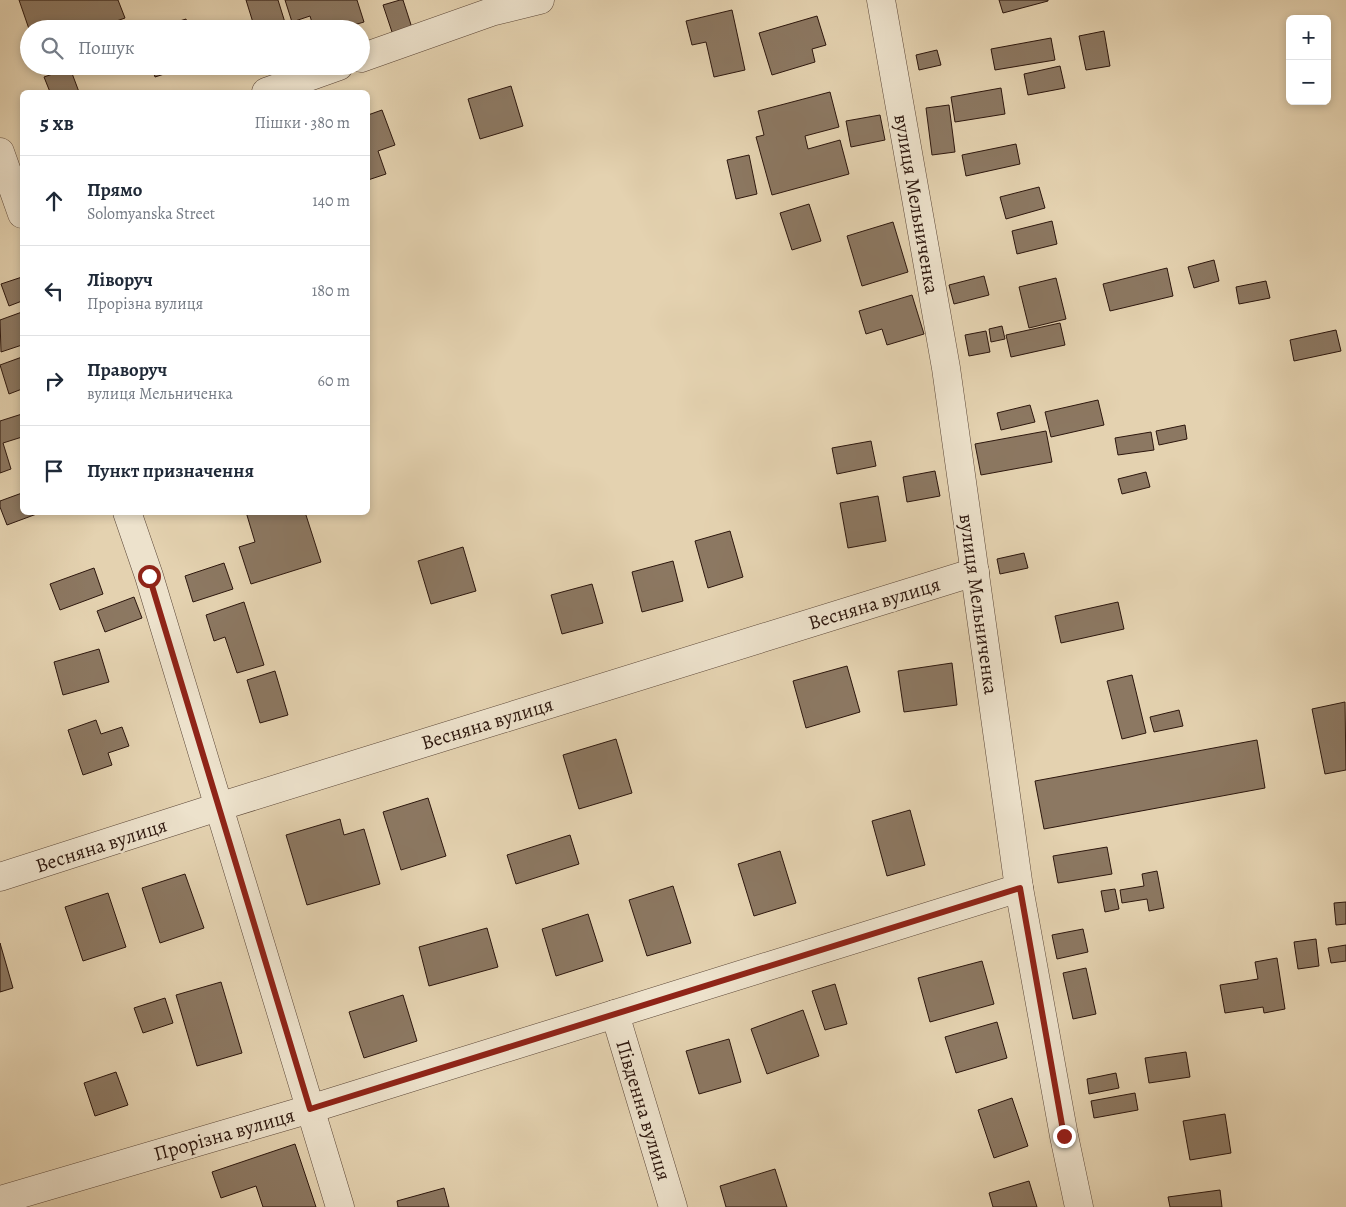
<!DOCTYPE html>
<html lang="uk">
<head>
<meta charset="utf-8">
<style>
	:root { --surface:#fff; --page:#f6f6f7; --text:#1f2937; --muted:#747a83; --line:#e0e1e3 }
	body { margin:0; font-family:Alegreya,serif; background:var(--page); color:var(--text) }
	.controls { position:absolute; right:15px; top:15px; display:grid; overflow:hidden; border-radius:8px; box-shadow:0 2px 8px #0003 }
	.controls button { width:45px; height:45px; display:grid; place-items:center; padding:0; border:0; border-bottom:1px solid var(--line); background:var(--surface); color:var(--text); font:25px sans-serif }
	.stop { position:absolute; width:15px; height:15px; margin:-11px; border:4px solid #8f2418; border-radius:50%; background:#fff }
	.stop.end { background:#8f2418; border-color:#fff; box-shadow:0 1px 5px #0008 }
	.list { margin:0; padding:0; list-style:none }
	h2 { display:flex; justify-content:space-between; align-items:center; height:65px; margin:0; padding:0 20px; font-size:21px }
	h2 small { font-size:16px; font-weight:400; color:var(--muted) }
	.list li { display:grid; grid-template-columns:32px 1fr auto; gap:15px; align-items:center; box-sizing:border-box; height:90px; padding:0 20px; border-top:1px solid var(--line) }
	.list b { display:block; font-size:19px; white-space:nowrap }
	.list p { margin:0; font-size:16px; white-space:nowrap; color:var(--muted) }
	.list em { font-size:16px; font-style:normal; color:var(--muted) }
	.icon { flex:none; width:28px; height:28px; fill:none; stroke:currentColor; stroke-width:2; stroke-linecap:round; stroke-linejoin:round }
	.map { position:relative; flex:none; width:1346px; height:1207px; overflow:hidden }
	.search { position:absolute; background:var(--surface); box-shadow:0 2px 8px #0003; left:20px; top:20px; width:350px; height:55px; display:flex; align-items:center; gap:12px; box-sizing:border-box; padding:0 18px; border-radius:28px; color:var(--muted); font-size:19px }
	.panel { position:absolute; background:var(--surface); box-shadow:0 2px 8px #0003; left:20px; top:90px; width:350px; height:425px; border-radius:8px }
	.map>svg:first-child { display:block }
	.building { fill:#8c7862; stroke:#2c160d }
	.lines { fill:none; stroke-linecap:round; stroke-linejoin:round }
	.minor-casing { stroke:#5a4536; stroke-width:29 }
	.minor { stroke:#ede2cc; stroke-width:28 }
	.route { stroke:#8f2418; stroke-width:6 }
	.labels { text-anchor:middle; stroke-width:5; stroke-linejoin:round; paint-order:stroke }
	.street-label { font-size:20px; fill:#2c160d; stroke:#ede2cc }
</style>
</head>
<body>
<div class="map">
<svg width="1346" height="1207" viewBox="0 0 1346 1207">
	<rect width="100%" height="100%" fill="#e4d2b0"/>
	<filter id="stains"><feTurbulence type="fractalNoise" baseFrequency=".004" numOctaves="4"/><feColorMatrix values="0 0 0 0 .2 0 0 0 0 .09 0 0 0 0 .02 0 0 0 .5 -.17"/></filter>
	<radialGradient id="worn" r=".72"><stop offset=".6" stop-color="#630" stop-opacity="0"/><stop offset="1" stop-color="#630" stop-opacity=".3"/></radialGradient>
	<!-- building -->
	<g class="building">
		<path d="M 19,0 L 118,0 L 125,18 L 94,29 L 29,29 Z"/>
		<path d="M 246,0 L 278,0 L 287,29 L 255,29 Z"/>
		<path d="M 285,0 L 357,0 L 364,22 L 340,29 L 314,29 L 310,16 L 292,22 Z"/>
		<path d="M 400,0 L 403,0 L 413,31 L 394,38 L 383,5 Z"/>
		<path d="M 999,0 L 1048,0 L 1048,1 L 1003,13 Z"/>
		<path d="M 732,10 L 745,70 L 714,77 L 706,42 L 692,45 L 686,21 Z"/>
		<path d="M 817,16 L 826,45 L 812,49 L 815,62 L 772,75 L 759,33 Z"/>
		<path d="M 186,19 L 189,29 L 154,29 Z"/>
		<path d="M 1104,31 L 1110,66 L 1086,70 L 1079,36 Z"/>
		<path d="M 1051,38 L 1055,60 L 995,70 L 991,49 Z"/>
		<path d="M 937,50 L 941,65 L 919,70 L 916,55 Z"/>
		<path d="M 152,66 L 189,66 L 155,77 Z"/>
		<path d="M 1060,66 L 1065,88 L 1028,95 L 1024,74 Z"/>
		<path d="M 70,68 L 79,92 L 50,92 L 44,77 Z"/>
		<path d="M 511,86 L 523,126 L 480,139 L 468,99 Z"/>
		<path d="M 1001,88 L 1005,114 L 955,122 L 951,97 Z"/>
		<path d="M 830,92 L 839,127 L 805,136 L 808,149 L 840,140 L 849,174 L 772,195 L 756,137 L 764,135 L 758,111 Z"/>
		<path d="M 949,105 L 955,152 L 932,155 L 926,108 Z"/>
		<path d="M 382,110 L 395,145 L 378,151 L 386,174 L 368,180 L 368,115 Z"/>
		<path d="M 880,115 L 885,140 L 851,147 L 846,121 Z"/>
		<path d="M 1016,144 L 1020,164 L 966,176 L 962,155 Z"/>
		<path d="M 749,155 L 757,194 L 736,199 L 727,160 Z"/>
		<path d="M 1039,187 L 1045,208 L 1006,219 L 1000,197 Z"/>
		<path d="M 809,204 L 821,241 L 792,250 L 780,213 Z"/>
		<path d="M 1052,221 L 1057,244 L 1017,254 L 1012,231 Z"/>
		<path d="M 893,222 L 908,272 L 862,286 L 847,236 Z"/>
		<path d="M 1214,260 L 1219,281 L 1194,288 L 1188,267 Z"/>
		<path d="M 1167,268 L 1173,296 L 1110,311 L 1103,284 Z"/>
		<path d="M 984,276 L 989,295 L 954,304 L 949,285 Z"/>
		<path d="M 22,277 L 22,301 L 9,306 L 1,284 Z"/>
		<path d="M 1056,278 L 1066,319 L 1029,328 L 1019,287 Z"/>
		<path d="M 1266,281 L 1270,298 L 1239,304 L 1236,287 Z"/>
		<path d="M 912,295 L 924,334 L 887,345 L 882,329 L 866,334 L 859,311 Z"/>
		<path d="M 22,312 L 22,345 L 1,352 L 0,320 Z"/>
		<path d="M 1060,323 L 1065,345 L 1011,357 L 1006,335 Z"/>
		<path d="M 1002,326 L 1005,339 L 991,342 L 989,329 Z"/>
		<path d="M 1336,330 L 1341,351 L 1294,361 L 1290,340 Z"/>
		<path d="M 986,331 L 990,352 L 969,356 L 965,335 Z"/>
		<path d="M 22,357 L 22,389 L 9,394 L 0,365 Z"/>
		<path d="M 1098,400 L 1104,425 L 1051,437 L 1045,412 Z"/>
		<path d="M 1030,405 L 1035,422 L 1001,430 L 997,413 Z"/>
		<path d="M 22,414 L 22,437 L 3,443 L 11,469 L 0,473 L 0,421 Z"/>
		<path d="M 1185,425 L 1187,439 L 1159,445 L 1156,431 Z"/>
		<path d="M 1046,431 L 1052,462 L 981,475 L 975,444 Z"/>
		<path d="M 1151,432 L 1154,450 L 1118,455 L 1115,438 Z"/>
		<path d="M 871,441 L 876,466 L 837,474 L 832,448 Z"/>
		<path d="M 935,471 L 940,496 L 907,502 L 903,477 Z"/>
		<path d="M 1146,472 L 1150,487 L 1122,494 L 1118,479 Z"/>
		<path d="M 22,493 L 22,512 L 42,512 L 7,525 L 0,507 L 0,501 Z"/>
		<path d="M 878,496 L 886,541 L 848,548 L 840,503 Z"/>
		<path d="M 246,512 L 305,512 L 321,562 L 251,584 L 239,547 L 255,542 Z"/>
		<path d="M 730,531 L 743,577 L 708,588 L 695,541 Z"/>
		<path d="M 463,547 L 476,591 L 431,604 L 418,561 Z"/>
		<path d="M 1024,553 L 1028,568 L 1000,574 L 997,559 Z"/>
		<path d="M 673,561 L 683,601 L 642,612 L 632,572 Z"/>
		<path d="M 224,563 L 233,589 L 193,602 L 185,576 Z"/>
		<path d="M 94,568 L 103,594 L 60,610 L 50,584 Z"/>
		<path d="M 592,584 L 603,623 L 562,634 L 551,595 Z"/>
		<path d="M 134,597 L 142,618 L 105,632 L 97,611 Z"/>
		<path d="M 244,602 L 264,665 L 237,673 L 225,637 L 214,641 L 206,615 Z"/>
		<path d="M 1118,602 L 1124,629 L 1061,643 L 1055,616 Z"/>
		<path d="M 99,649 L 109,682 L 63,695 L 54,662 Z"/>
		<path d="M 952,663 L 957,705 L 904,712 L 898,671 Z"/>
		<path d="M 847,666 L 860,712 L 806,728 L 793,681 Z"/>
		<path d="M 275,671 L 288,715 L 260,723 L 247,680 Z"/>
		<path d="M 1132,675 L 1146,733 L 1122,739 L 1107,681 Z"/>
		<path d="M 1345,702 L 1346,770 L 1325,774 L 1312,709 Z"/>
		<path d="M 1179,710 L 1183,726 L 1154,732 L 1150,717 Z"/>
		<path d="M 96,720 L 101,734 L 122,727 L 129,746 L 108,753 L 112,765 L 83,775 L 68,730 Z"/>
		<path d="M 616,739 L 632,793 L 579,809 L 563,755 Z"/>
		<path d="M 1257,740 L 1265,788 L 1044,829 L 1035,781 Z"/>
		<path d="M 428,798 L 446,856 L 401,870 L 383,812 Z"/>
		<path d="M 910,810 L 925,865 L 887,876 L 872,821 Z"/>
		<path d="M 340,819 L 344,835 L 364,829 L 380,884 L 307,905 L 286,835 Z"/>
		<path d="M 570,835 L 579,864 L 516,884 L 507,855 Z"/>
		<path d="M 1107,847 L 1112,874 L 1058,883 L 1053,856 Z"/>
		<path d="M 780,851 L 796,903 L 754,916 L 738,864 Z"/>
		<path d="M 1157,871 L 1164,908 L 1149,911 L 1147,899 L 1122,903 L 1120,890 L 1144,886 L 1142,874 Z"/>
		<path d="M 185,874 L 204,928 L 160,943 L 142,888 Z"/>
		<path d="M 673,886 L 691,943 L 647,956 L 629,900 Z"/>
		<path d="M 1115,889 L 1119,909 L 1105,912 L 1101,891 Z"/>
		<path d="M 108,893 L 126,947 L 83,961 L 65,907 Z"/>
		<path d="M 1346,902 L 1346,924 L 1336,925 L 1334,903 Z"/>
		<path d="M 588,914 L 603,961 L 556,976 L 542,929 Z"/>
		<path d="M 487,928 L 498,967 L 429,986 L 419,947 Z"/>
		<path d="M 1083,929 L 1088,952 L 1057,959 L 1052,935 Z"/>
		<path d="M 1316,939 L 1319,966 L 1298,969 L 1294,942 Z"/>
		<path d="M 0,943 L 13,988 L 0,992 Z"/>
		<path d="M 1346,945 L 1346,961 L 1331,963 L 1328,948 Z"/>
		<path d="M 1277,958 L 1285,1009 L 1264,1013 L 1263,1007 L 1225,1013 L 1220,985 L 1258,979 L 1255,962 Z"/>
		<path d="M 982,961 L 994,1004 L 930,1022 L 918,978 Z"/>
		<path d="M 1086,968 L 1096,1014 L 1073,1019 L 1063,973 Z"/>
		<path d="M 221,982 L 242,1053 L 197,1066 L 176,995 Z"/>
		<path d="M 835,984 L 847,1024 L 825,1030 L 812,991 Z"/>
		<path d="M 403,995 L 417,1041 L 364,1058 L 349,1012 Z"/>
		<path d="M 165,998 L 173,1023 L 143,1033 L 134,1008 Z"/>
		<path d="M 803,1010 L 819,1056 L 767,1074 L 751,1029 Z"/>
		<path d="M 997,1022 L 1007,1058 L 956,1073 L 945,1037 Z"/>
		<path d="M 729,1039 L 741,1082 L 699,1094 L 686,1051 Z"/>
		<path d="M 1186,1052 L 1190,1077 L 1149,1083 L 1145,1058 Z"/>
		<path d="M 116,1072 L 128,1105 L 95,1116 L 84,1083 Z"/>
		<path d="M 1116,1073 L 1119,1088 L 1089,1094 L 1087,1079 Z"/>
		<path d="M 1135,1093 L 1138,1110 L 1094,1118 L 1091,1101 Z"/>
		<path d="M 1012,1098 L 1028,1146 L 994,1158 L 978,1110 Z"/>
		<path d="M 1225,1114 L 1231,1153 L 1190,1160 L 1183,1121 Z"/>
		<path d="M 295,1144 L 316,1207 L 263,1207 L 256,1186 L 221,1198 L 212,1172 Z"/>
		<path d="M 775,1169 L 787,1207 L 726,1207 L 720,1186 Z"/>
		<path d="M 1029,1181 L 1037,1207 L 993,1207 L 989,1193 Z"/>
		<path d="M 444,1188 L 449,1207 L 398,1207 L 397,1201 Z"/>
		<path d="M 1220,1190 L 1222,1207 L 1170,1207 L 1168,1197 Z"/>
	</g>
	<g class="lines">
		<defs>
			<g id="minor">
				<path d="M 881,0 L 946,368 L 1019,888 L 1064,1136 L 1079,1207"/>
				<path d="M 361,58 L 491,12 L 540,0"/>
				<path d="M 266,92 L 339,66"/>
				<path d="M 0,152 L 22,214"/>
				<path d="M 127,512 L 149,576 L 340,1207"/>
				<path d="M 0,877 L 218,807 L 975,572"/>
				<path d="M 615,1014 L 673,1207"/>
				<path d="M 0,1200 L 310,1109 L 1019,888"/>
			</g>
		</defs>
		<!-- minor casing -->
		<use href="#minor" class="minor-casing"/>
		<!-- minor -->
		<use href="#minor" class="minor"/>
	</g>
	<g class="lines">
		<!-- route -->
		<path class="route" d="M 149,576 L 310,1109 L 1020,888 L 1064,1136"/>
	</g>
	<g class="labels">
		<!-- street labels -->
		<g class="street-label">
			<text transform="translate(917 204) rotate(80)" y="7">вулиця Мельниченка</text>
			<text transform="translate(874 603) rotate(-17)" y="7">Весняна вулиця</text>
			<text transform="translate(979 604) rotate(82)" y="7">вулиця Мельниченка</text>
			<text transform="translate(487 723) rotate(-17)" y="7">Весняна вулиця</text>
			<text transform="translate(101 845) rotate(-18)" y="7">Весняна вулиця</text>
			<text transform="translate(644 1110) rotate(73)" y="7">Південна вулиця</text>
			<text transform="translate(224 1134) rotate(-16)" y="7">Прорізна вулиця</text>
		</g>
	</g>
	<rect width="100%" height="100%" filter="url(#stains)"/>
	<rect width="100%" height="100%" fill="url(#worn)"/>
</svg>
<div class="controls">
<button>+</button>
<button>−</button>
</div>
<div class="stop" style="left:149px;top:576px"></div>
<div class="stop end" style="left:1064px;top:1136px"></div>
<div class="search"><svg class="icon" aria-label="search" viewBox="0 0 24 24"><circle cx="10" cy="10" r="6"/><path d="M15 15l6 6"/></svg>Пошук</div>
<section class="panel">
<h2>5 хв<small>Пішки · 380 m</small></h2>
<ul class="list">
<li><svg class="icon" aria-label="ahead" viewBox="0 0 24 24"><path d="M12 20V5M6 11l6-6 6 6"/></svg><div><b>Прямо</b><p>Solomyanska Street</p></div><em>140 m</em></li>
<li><svg class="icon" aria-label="left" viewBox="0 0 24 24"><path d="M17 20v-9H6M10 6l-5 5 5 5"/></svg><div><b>Ліворуч</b><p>Прорізна вулиця</p></div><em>180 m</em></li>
<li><svg class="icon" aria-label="right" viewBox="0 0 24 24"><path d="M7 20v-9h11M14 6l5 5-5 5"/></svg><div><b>Праворуч</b><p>вулиця Мельниченка</p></div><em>60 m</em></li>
<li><svg class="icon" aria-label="arrive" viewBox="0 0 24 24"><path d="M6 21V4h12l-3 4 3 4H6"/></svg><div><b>Пункт призначення</b></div></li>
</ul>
</section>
</div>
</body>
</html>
